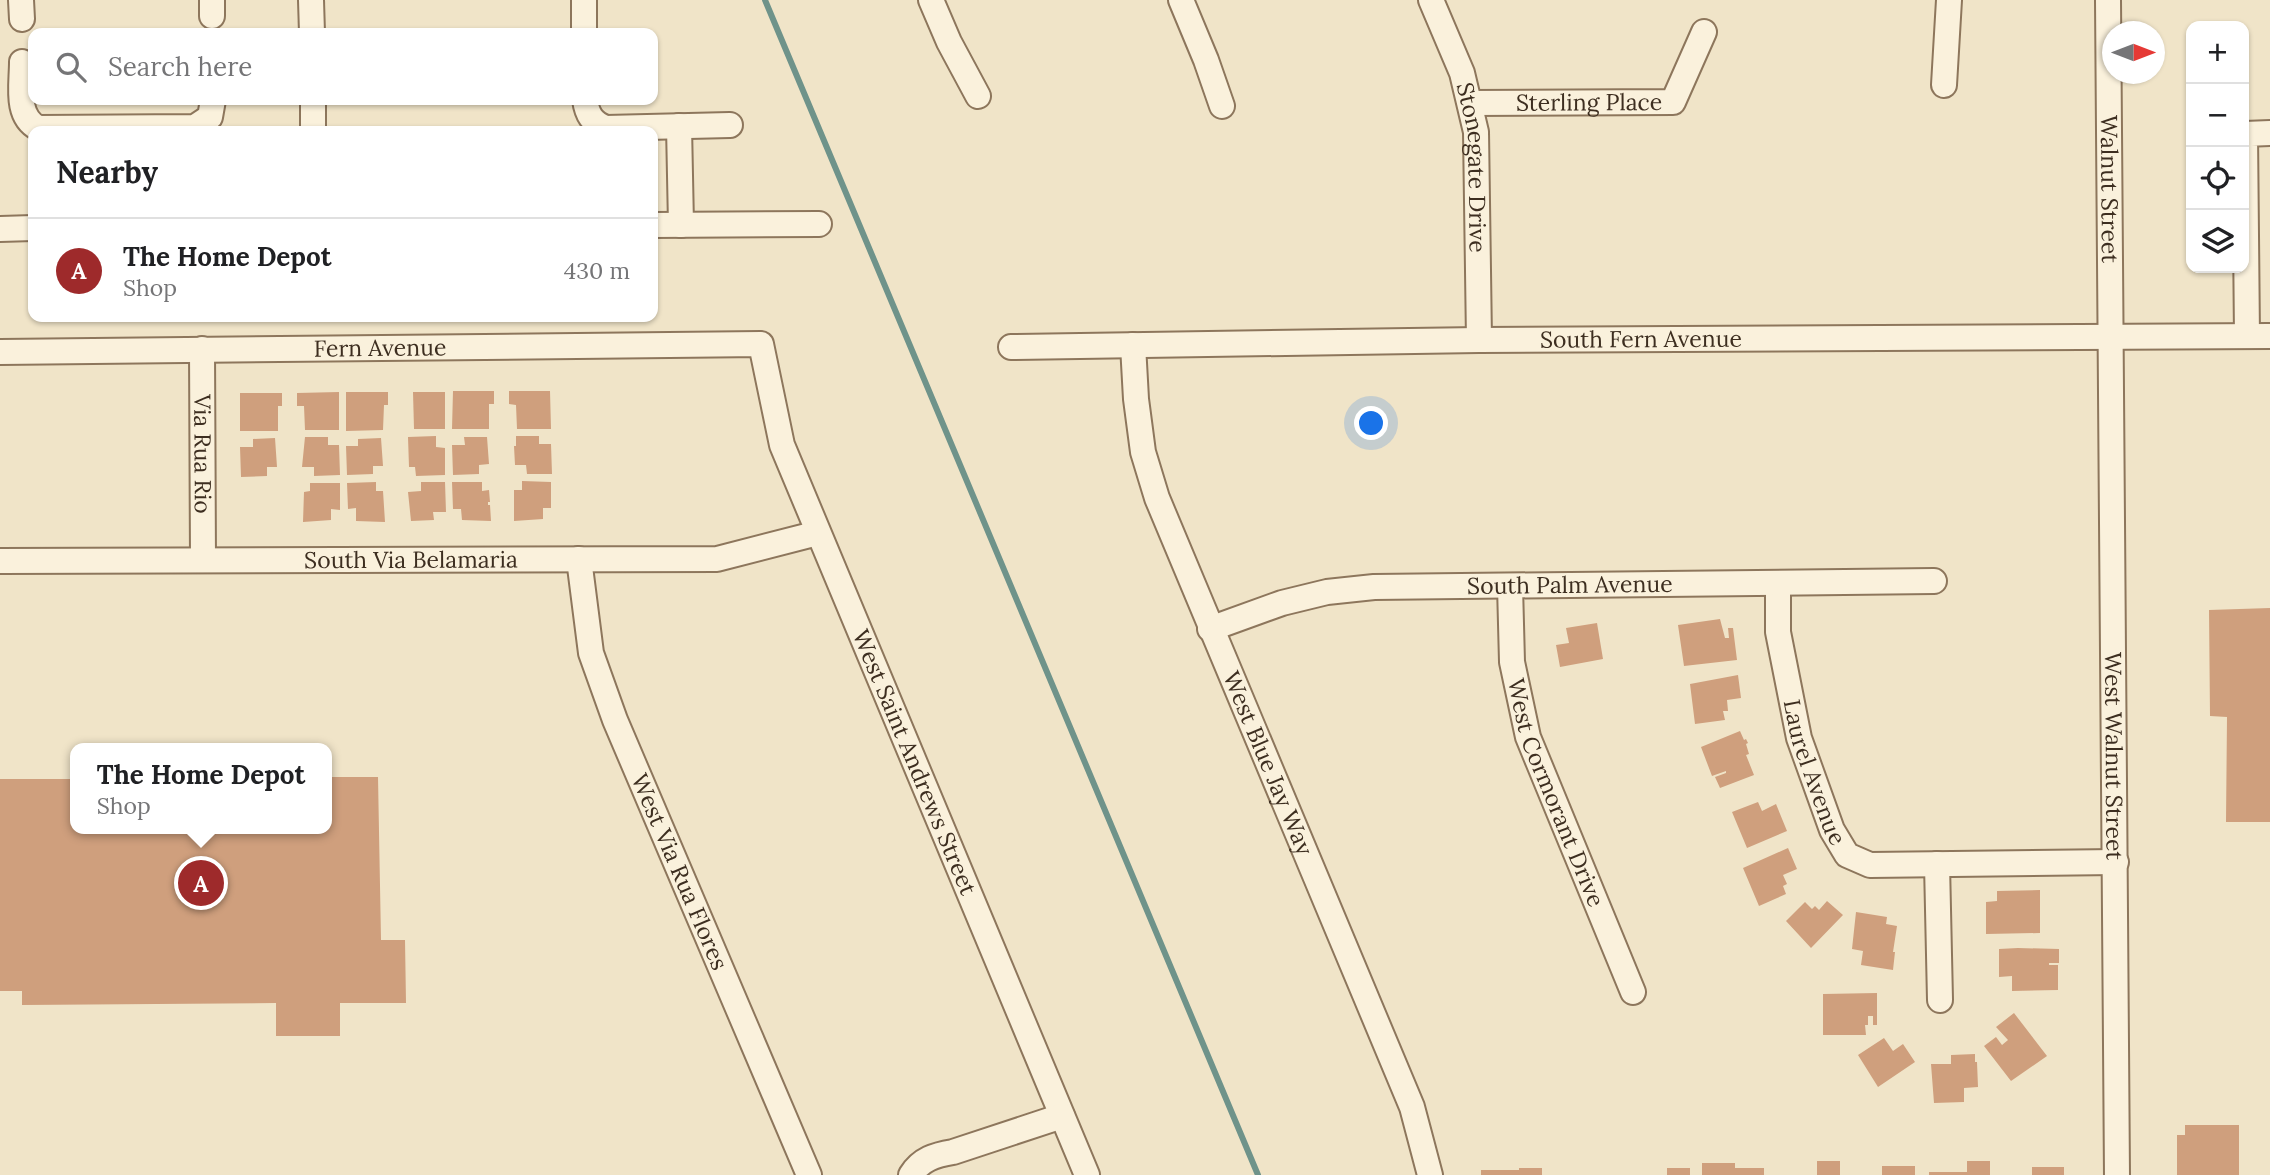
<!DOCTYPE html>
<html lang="en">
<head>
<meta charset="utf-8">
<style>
	:root { --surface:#fff; --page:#f2f2f2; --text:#202124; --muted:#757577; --line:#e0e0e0; --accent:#9e2a2b }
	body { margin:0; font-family:Lora,serif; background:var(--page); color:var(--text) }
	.controls { position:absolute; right:21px; top:21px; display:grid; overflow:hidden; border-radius:14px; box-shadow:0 2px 5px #0004 }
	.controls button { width:63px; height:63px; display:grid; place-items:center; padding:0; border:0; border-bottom:2px solid var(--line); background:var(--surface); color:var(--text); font:35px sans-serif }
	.compass { position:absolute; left:2102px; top:21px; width:63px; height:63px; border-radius:50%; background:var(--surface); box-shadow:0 2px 5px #0004; rotate:90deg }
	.you { position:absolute; left:1372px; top:424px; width:24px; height:24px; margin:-18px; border:5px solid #fff; border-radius:50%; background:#1a73e8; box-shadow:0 0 0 10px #1a73e833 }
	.badge { display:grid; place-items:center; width:46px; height:46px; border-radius:50%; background:var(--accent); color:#fff; font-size:23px; font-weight:700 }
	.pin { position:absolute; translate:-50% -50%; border:4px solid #fff; box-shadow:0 2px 7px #0006 }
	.popup { position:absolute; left:70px; top:743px; width:262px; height:91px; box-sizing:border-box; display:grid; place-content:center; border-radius:14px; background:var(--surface); filter:drop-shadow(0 2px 5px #0005); font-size:23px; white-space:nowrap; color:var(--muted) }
	.popup b { font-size:26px; color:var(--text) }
	.popup::after { content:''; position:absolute; left:50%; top:100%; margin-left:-14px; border:14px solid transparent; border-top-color:var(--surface) }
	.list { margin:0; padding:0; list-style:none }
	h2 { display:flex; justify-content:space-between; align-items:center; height:91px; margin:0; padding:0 28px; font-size:30px }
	h2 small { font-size:23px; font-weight:400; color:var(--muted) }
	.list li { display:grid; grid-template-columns:46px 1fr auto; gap:21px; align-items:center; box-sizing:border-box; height:105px; padding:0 28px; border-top:2px solid var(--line) }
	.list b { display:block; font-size:26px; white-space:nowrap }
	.list p { margin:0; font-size:23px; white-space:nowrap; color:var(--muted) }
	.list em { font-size:23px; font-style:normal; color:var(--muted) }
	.icon { flex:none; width:38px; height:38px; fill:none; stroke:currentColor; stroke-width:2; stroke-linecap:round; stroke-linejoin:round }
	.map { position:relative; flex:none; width:2270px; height:1175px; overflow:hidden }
	.search { position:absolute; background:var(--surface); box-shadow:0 2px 5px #0004; left:28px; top:28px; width:630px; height:77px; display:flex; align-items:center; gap:18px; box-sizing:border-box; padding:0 24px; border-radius:14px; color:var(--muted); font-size:26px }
	.panel { position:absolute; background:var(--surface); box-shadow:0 2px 5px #0004; left:28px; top:126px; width:630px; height:196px; border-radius:14px }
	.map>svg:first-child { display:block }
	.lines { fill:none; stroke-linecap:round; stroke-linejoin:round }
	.stream { stroke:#6f938a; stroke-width:6 }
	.building { fill:#cf9f7d }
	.minor-casing { stroke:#8d765c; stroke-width:28 }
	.minor { stroke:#faf1dc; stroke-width:24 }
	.labels { text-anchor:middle; stroke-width:5; stroke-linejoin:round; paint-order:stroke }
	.street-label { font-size:23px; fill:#3d2e20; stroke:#f7eed8 }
</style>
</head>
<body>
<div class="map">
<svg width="2270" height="1175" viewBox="0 0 2270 1175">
	<rect width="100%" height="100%" fill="#f0e4c8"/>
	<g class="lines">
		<!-- stream -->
		<path class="stream" d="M 765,0 L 1258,1175"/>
	</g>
	<!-- building -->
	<g class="building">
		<path d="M 453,391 L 494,391 L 494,404 L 489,404 L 489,429 L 452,429 Z"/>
		<path d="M 509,391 L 550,391 L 551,429 L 517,429 L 516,405 L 509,404 Z"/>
		<path d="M 339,392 L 339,430 L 305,430 L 304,406 L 297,406 L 297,393 Z"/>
		<path d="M 346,392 L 388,392 L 388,405 L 384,405 L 383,430 L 346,431 Z"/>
		<path d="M 413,392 L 445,392 L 445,429 L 414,429 Z"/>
		<path d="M 240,393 L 282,393 L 282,406 L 278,406 L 278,431 L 240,431 Z"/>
		<path d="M 436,436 L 436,447 L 445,448 L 445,475 L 416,476 L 415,467 L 409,467 L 408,437 Z"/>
		<path d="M 516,436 L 539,436 L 539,444 L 551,444 L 552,474 L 527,474 L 526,465 L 515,465 L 514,446 L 516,446 Z"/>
		<path d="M 305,437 L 328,437 L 328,445 L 339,445 L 340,475 L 314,476 L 314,467 L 302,467 Z"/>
		<path d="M 464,437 L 487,437 L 489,464 L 479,465 L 479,474 L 453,475 L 452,445 L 465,445 Z"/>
		<path d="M 275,438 L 277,467 L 267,467 L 267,476 L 241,477 L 240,447 L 253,447 L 253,439 Z"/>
		<path d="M 381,438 L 383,466 L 373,466 L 373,474 L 347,475 L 346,446 L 358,446 L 358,439 Z"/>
		<path d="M 522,481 L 551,482 L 551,508 L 543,508 L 543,519 L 514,521 L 514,490 L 522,490 Z"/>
		<path d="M 376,482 L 376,491 L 383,491 L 385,522 L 356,521 L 356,508 L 348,509 L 347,483 Z"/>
		<path d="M 421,482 L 445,482 L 446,512 L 433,512 L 434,520 L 411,521 L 408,492 L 421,491 Z"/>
		<path d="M 452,482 L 482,482 L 482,491 L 489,490 L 490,502 L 488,502 L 488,505 L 490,505 L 491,521 L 462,520 L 461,509 L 453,509 Z"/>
		<path d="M 310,483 L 340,483 L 340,510 L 331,509 L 331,520 L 303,522 L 304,492 L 310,491 Z"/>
		<path d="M 2270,608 L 2270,822 L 2226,822 L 2227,717 L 2210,716 L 2209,610 Z"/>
		<path d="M 1720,619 L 1725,638 L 1729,638 L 1728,628 L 1733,628 L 1737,660 L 1684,666 L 1678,625 Z"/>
		<path d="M 1597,623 L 1603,659 L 1560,667 L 1556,645 L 1569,643 L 1566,628 Z"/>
		<path d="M 1738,675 L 1741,698 L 1727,700 L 1728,711 L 1723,711 L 1725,720 L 1695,724 L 1690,684 Z"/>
		<path d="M 1740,731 L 1744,740 L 1746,739 L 1748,743 L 1746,744 L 1749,754 L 1746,755 L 1754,775 L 1720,788 L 1715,777 L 1726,773 L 1726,771 L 1712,776 L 1701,747 Z"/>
		<path d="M 327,777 L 378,777 L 381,940 L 405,940 L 406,1003 L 340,1003 L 340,1036 L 276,1036 L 276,1003 L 22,1005 L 22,991 L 0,991 L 0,779 L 75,779 L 75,829 L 327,829 Z"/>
		<path d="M 1758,802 L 1762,811 L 1776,804 L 1787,831 L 1747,848 L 1732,812 Z"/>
		<path d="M 1788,848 L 1797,869 L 1783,875 L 1787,884 L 1783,886 L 1786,894 L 1759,906 L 1743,868 Z"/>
		<path d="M 2040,890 L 2040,933 L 1986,934 L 1986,902 L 1997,901 L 1997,891 Z"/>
		<path d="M 1827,901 L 1843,915 L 1811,948 L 1786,921 L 1805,902 L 1812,909 L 1815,906 L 1819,910 Z"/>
		<path d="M 1856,912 L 1887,917 L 1886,924 L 1897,926 L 1893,952 L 1895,952 L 1893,970 L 1861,965 L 1863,951 L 1852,949 Z"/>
		<path d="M 2018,948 L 2059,949 L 2059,963 L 2049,963 L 2049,965 L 2058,965 L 2058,990 L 2012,991 L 2012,976 L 1999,977 L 1999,949 Z"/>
		<path d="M 1877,993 L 1877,1025 L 1873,1025 L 1873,1016 L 1868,1016 L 1868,1025 L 1865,1025 L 1866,1035 L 1823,1035 L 1823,994 Z"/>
		<path d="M 2014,1013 L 2047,1056 L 2011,1081 L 1984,1046 L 1996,1037 L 2002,1045 L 2008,1040 L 1996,1027 Z"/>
		<path d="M 1884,1038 L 1893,1051 L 1903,1044 L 1915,1062 L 1878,1087 L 1858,1055 Z"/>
		<path d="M 1975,1054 L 1975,1062 L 1977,1062 L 1978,1087 L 1964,1088 L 1964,1102 L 1934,1103 L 1931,1064 L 1951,1064 L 1951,1055 Z"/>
		<path d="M 2185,1125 L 2239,1125 L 2239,1175 L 2177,1175 L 2177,1135 L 2185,1135 Z"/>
		<rect x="1817" y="1161" width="23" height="14"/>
		<path d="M 1967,1161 L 1990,1161 L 1990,1175 L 1929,1175 L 1929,1172 L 1967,1172 Z"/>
		<path d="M 1702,1163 L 1735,1163 L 1735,1168 L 1764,1168 L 1764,1175 L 1702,1175 Z"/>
		<rect x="1882" y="1166" width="33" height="9"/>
		<rect x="2032" y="1167" width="32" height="8"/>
		<path d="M 1519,1168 L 1542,1168 L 1542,1175 L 1481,1175 L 1481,1170 L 1519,1170 Z"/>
		<rect x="1667" y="1168" width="23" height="7"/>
	</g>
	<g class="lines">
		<defs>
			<g id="minor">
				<path d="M 21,0 L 22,19"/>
				<path d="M 212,0 L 212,16"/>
				<path d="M 311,0 L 312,33"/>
				<path d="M 584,0 L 584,33"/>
				<path d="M 931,0 L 949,42 L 978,96"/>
				<path d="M 1181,0 L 1206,60 L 1222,106"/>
				<path id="s1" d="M 1431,0 L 1462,73 L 1476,132 L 1479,340"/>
				<path id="s2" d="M 2108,0 L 2117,1175"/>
				<path d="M 22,62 C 22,85 15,116 38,128 L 195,127 L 210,117 L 213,100"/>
				<path d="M 1944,85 L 1949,0"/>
				<path d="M 313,100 L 313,131"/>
				<path d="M 585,100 C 587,114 592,123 606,128 L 730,125"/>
				<path id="s3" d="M 1470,103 L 1673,102 L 1704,32"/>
				<path d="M 679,126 L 681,225"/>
				<path d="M 653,225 L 819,224"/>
				<path d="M 0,229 L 33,228"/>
				<path d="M 2247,336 L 2245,134 L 2270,133"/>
				<path id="s4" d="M 1133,345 L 1136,399 L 1143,452 L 1157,498 L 1412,1107 L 1430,1175"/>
				<path id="s5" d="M 1011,347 L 1479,340 L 2270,336"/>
				<path id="s6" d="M 202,349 L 203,560"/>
				<path id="s7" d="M 0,352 L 761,344 L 782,445 L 1087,1175"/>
				<path id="s8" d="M 579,559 L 591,653 L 615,720 L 809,1175"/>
				<path id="s9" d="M 0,561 L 717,559 L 818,533"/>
				<path id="s10" d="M 1778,583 L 1778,632 L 1799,738 L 1832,830 L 1847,855 L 1870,865 L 2116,862"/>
				<path id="s11" d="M 1510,586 L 1512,662 L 1528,737 L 1633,992"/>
				<path id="s12" d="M 1210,629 L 1282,603 L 1327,592 L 1374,587 L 1934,581"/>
				<path d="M 1937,864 L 1940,1000"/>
				<path d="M 911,1175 C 921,1159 935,1155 953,1152 L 1062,1116"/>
			</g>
		</defs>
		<!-- minor casing -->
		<use href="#minor" class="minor-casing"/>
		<!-- minor -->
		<use href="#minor" class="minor"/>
	</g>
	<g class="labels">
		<!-- street labels -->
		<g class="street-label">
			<text dy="8" stroke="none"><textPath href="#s3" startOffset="119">Sterling Place</textPath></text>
			<text dy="8" stroke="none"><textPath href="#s1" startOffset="175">Stonegate Drive</textPath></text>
			<text dy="8" stroke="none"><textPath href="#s2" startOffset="189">Walnut Street</textPath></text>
			<text dy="8" stroke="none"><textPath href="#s5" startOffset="630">South Fern Avenue</textPath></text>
			<text dy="8" stroke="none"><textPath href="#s7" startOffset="380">Fern Avenue</textPath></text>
			<text dy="8" stroke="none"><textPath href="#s6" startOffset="105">Via Rua Rio</textPath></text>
			<text dy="8" stroke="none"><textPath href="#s9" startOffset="411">South Via Belamaria</textPath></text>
			<text dy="8" stroke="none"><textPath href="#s12" startOffset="366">South Palm Avenue</textPath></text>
			<text dy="8" stroke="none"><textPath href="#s2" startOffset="756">West Walnut Street</textPath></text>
			<text dy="8" stroke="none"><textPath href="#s7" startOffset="1208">West Saint Andrews Street</textPath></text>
			<text dy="8" stroke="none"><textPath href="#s4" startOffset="443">West Blue Jay Way</textPath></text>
			<text dy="8" stroke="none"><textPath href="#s10" startOffset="194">Laurel Avenue</textPath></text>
			<text dy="8" stroke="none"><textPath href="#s11" startOffset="214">West Cormorant Drive</textPath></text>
			<text dy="8" stroke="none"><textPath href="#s8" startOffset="331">West Via Rua Flores</textPath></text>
		</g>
	</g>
</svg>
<div class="controls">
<button>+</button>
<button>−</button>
<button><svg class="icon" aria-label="locate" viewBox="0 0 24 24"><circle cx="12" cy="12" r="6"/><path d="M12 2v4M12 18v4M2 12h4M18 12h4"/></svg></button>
<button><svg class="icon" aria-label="layers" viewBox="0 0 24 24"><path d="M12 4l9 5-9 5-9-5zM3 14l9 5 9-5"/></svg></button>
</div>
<svg class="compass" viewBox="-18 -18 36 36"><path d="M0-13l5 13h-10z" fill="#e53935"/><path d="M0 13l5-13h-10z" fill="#757577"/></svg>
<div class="you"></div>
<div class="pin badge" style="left:201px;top:883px">A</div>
<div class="popup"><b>The Home Depot</b>Shop</div>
<div class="search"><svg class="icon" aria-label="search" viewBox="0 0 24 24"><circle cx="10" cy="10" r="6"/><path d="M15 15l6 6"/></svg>Search here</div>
<section class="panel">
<h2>Nearby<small></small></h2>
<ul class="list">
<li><span class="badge">A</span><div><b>The Home Depot</b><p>Shop</p></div><em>430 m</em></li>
</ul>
</section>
</div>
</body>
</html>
